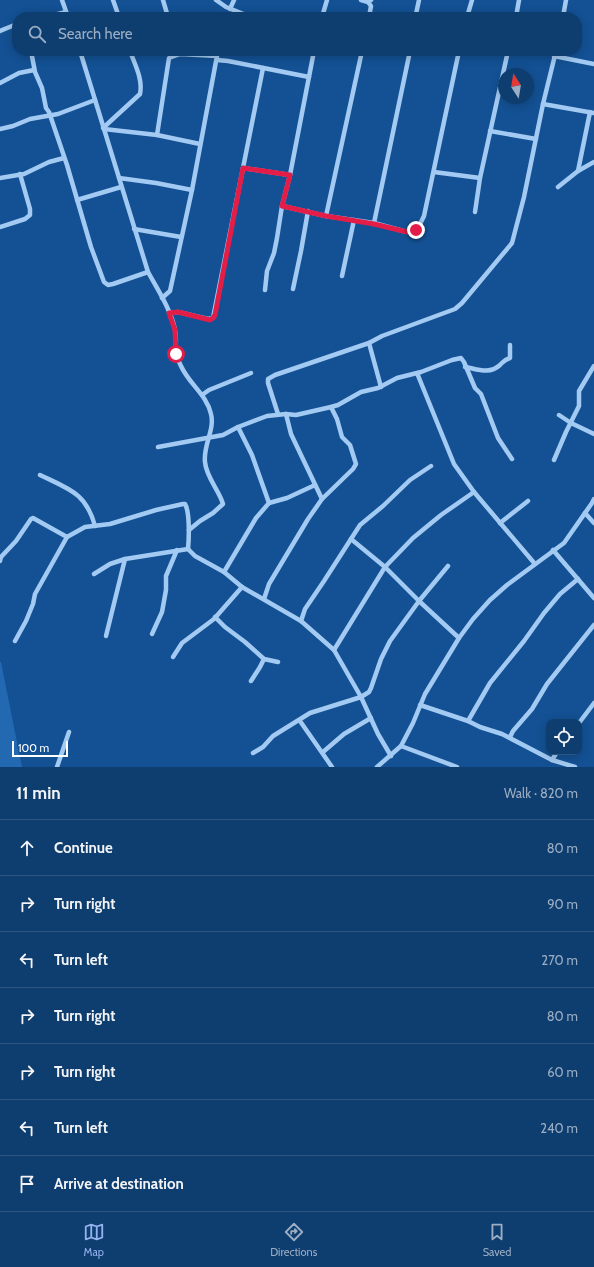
<!DOCTYPE html>
<html lang="en">
<head>
<meta charset="utf-8">
<style>
	:root { --surface:#0e3d6f; --page:#174474; --text:#f1f3f6; --muted:#9baec3; --line:#2e5682; --accent:#95b2f1 }
	body { margin:0; font-family:Cabin,sans-serif; background:var(--page); color:var(--text) }
	.controls { position:absolute; right:12px; bottom:12px; display:grid; overflow:hidden; border-radius:8px; box-shadow:0 2px 10px #0003 }
	.controls button { width:36px; height:36px; display:grid; place-items:center; padding:0; border:0; border-bottom:1px solid var(--line); background:var(--surface); color:var(--text); font:20px sans-serif }
	.compass { position:absolute; left:498px; top:68px; width:36px; height:36px; border-radius:50%; background:var(--surface); box-shadow:0 2px 10px #0003; rotate:348deg }
	.scale { position:absolute; left:12px; bottom:10px; width:56px; box-sizing:border-box; padding-left:4px; border:2px solid #fff; border-top:0; font-size:11px; line-height:14px; white-space:nowrap; color:#fff; -webkit-text-stroke:3px #135194; paint-order:stroke }
	.stop { position:absolute; width:12px; height:12px; margin:-9px; border:3px solid #e11d48; border-radius:50%; background:#fff }
	.stop.end { background:#e11d48; border-color:#fff; box-shadow:0 1px 4px #0008 }
	.list { margin:0; padding:0; list-style:none }
	h2 { display:flex; justify-content:space-between; align-items:center; height:52px; margin:0; padding:0 16px; font-size:17px }
	h2 small { font-size:13px; font-weight:400; color:var(--muted) }
	.list li { display:grid; grid-template-columns:26px 1fr auto; gap:12px; align-items:center; box-sizing:border-box; height:56px; padding:0 16px; border-top:1px solid var(--line) }
	.list b { display:block; font-size:15px; white-space:nowrap }
	.list em { font-size:13px; font-style:normal; color:var(--muted) }
	.icon { flex:none; width:22px; height:22px; fill:none; stroke:currentColor; stroke-width:2; stroke-linecap:round; stroke-linejoin:round }
	.map { position:relative; flex:none; width:594px; height:767px; overflow:hidden }
	.search { position:absolute; background:var(--surface); box-shadow:0 2px 10px #0003; left:12px; right:12px; top:12px; height:44px; display:flex; align-items:center; gap:10px; box-sizing:border-box; padding:0 14px; border-radius:16px; color:var(--muted); font-size:15px }
	.sheet { height:444px; background:var(--surface) }
	nav { display:flex; justify-content:space-around; align-items:center; box-sizing:border-box; height:56px; border-top:1px solid var(--line); background:var(--surface); font-size:11px; color:var(--muted) }
	nav a { display:grid; justify-items:center; gap:2px }
	nav .on { color:var(--accent) }
	.map>svg:first-child { display:block }
	.green { fill:#2269b2 }
	.lines { fill:none; stroke-linecap:round; stroke-linejoin:round }
	.minor { stroke:#a3caf2; stroke-width:4.5 }
	.route { stroke:#e11d48; stroke-width:5 }
</style>
</head>
<body>
<div class="map">
<svg width="594" height="767" viewBox="0 0 594 767">
	<rect width="100%" height="100%" fill="#135194"/>
	<!-- green -->
	<path class="green" d="M 0,662 L 1,662 L 22,767 L 0,767 Z"/>
	<g class="lines">
		<!-- minor -->
		<g class="minor">
			<path d="M 62,0 L 68,17"/>
			<path d="M 113,0 L 119,17"/>
			<path d="M 163,0 L 168,17"/>
			<path d="M 216,0 L 226,7 L 251,17"/>
			<path d="M 361,0 L 368,2 L 371,0"/>
			<path d="M 368,2 L 371,6 L 369,17"/>
			<path d="M 230,9 L 234,0"/>
			<path d="M 416,14 L 419,0"/>
			<path d="M 46,17 L 66,12"/>
			<path d="M 322,17 L 327,0"/>
			<path d="M 417,17 L 416,14 L 426,17"/>
			<path d="M 467,17 L 472,0"/>
			<path d="M 516,17 L 519,0"/>
			<path d="M 563,17 L 566,0"/>
			<path d="M 0,31 L 17,24"/>
			<path d="M 31,51 L 35,72 L 42,88 L 46,108 L 49,112 L 67,165 L 91,247 L 104,282 L 108,285 L 113,284 L 148,272"/>
			<path d="M 80,51 L 148,272 C 158,290 171,310 175,330 C 177,338 175,347 176,354 C 177,358 179,362 181,366 C 189,384 207,395 211,414 C 215,430 203,445 205,462 C 206,477 219,490 223,504 L 213,513 L 200,521 L 189,530"/>
			<path d="M 554,56 L 594,64"/>
			<path d="M 217,60 L 228,61 L 309,77"/>
			<path d="M 263,68 L 243,168 L 290,175"/>
			<path d="M 0,83 L 19,73 L 34,70"/>
			<path d="M 543,104 L 594,113"/>
			<path d="M 103,128 L 140,94 C 143,79 135,65 130,51"/>
			<path d="M 0,129 L 13,126 L 30,119 L 58,114 L 95,100"/>
			<path d="M 104,129 L 157,135 L 200,144"/>
			<path d="M 490,131 L 536,139"/>
			<path d="M 157,135 L 169,58 L 180,54 L 217,56 L 192,190 L 170,291 L 162,298"/>
			<path d="M 578,171 L 590,112"/>
			<path d="M 434,172 L 480,178"/>
			<path d="M 0,178 L 24,174 L 49,162 L 64,158"/>
			<path d="M 119,178 L 156,183 L 192,190"/>
			<path d="M 558,187 L 578,171 L 594,162"/>
			<path d="M 77,200 L 121,187"/>
			<path d="M 282,206 L 326,216 L 374,223 L 407,232 L 416,230 L 419,226 L 424,216 L 459,51"/>
			<path d="M 475,212 L 480,178 L 508,51"/>
			<path d="M 326,216 L 362,51"/>
			<path d="M 374,223 L 410,51"/>
			<path d="M 0,227 L 25,219 L 30,215 L 30,209 L 20,174"/>
			<path d="M 134,229 L 181,237"/>
			<path d="M 342,276 L 354,220"/>
			<path d="M 293,289 L 301,251 L 308,211"/>
			<path d="M 265,290 L 267,271 L 274,253 L 277,238 L 282,206 L 290,175 L 314,51"/>
			<path d="M 169,313 L 178,312 L 208,319 L 213,318 L 243,168"/>
			<path d="M 369,343 L 381,387"/>
			<path d="M 465,367 C 477,369 489,375 500,365 C 504,361 504,360 510,358 L 510,345"/>
			<path d="M 417,373 L 454,464 L 474,492 L 535,564"/>
			<path d="M 202,395 L 209,390 L 251,373"/>
			<path d="M 278,414 L 268,383 L 268,379 L 275,375 L 369,343 L 382,336 L 455,309 L 462,303 L 512,243 L 524,197 L 543,104 L 556,51"/>
			<path d="M 286,414 L 291,434 L 322,499"/>
			<path d="M 559,415 L 571,423 L 594,434"/>
			<path d="M 158,447 L 223,435 L 238,427 L 267,416 L 286,414 L 296,415 L 331,407 L 338,405 L 361,392 L 378,388 L 397,378 L 421,372 L 452,360 L 461,358 L 464,362 L 475,388 L 481,394 L 498,438 L 512,459"/>
			<path d="M 554,460 L 566,432 L 579,406 L 579,391 L 594,366"/>
			<path d="M 40,475 C 69,489 86,493 95,526"/>
			<path d="M 269,503 L 287,498 L 315,485"/>
			<path d="M 585,513 L 594,523"/>
			<path d="M 500,523 L 528,501"/>
			<path d="M 351,539 L 385,567 L 419,601 L 459,638"/>
			<path d="M 188,549 L 195,556 L 224,572 L 242,587 L 301,621 L 334,650 L 361,697 L 378,734 L 391,756"/>
			<path d="M 553,550 L 594,598"/>
			<path d="M 0,561 L 1,557 L 16,541 L 31,519 L 33,518 L 67,537"/>
			<path d="M 224,572 L 256,518 L 269,503 L 252,455 L 238,427"/>
			<path d="M 94,574 L 110,564 L 125,559 L 188,549"/>
			<path d="M 264,599 L 269,584 L 308,519 L 322,499 L 353,469 L 356,464 L 350,445 L 342,437 L 337,419 L 331,407"/>
			<path d="M 215,617 L 225,627 L 245,642 L 264,659 L 278,662"/>
			<path d="M 301,621 L 305,609 L 324,581 L 360,525 L 383,506 L 410,480 L 431,466"/>
			<path d="M 152,634 L 162,612 L 166,590 L 166,576 L 177,550"/>
			<path d="M 106,636 L 125,559"/>
			<path d="M 15,641 L 26,621 L 33,604 L 35,594 L 67,537 L 85,527 L 110,524 L 156,510 L 183,504 L 185,504 C 190,512 189,539 188,549"/>
			<path d="M 334,650 L 385,567 L 413,538 L 441,515 L 474,492"/>
			<path d="M 173,657 L 182,643 L 214,619 L 242,587"/>
			<path d="M 251,681 L 260,667 L 264,659"/>
			<path d="M 420,705 L 468,721 L 480,727 L 502,734 L 552,760 L 575,767"/>
			<path d="M 300,721 L 332,767"/>
			<path d="M 468,721 L 490,683 L 524,641 L 544,613 L 560,594 L 578,579"/>
			<path d="M 579,723 L 594,703"/>
			<path d="M 510,737 L 513,731 L 532,709 L 547,684 L 594,625"/>
			<path d="M 401,746 L 457,767"/>
			<path d="M 323,752 L 344,734 L 371,718"/>
			<path d="M 253,753 L 263,747 L 273,736 L 310,713 L 361,697 L 369,692 L 371,688 L 381,659 L 390,641 L 419,601 L 448,566"/>
			<path d="M 552,760 L 557,752"/>
			<path d="M 57,767 L 69,732"/>
			<path d="M 377,767 L 401,746 L 413,723 L 425,694 L 459,638 L 473,619 L 490,600 L 507,585 L 564,543 L 592,503 L 594,499"/>
		</g>
	</g>
	<g class="lines">
		<!-- route -->
		<path class="route" d="M 176,354 L 175,330 L 169,313 L 178,312 L 210,320 L 213,318 L 215,315 L 243,168 L 290,175 L 282,206 L 326,216 L 374,224 L 407,232 L 416,230"/>
	</g>
</svg>
<div class="controls">
<button><svg class="icon" aria-label="locate" viewBox="0 0 24 24"><circle cx="12" cy="12" r="6"/><path d="M12 2v4M12 18v4M2 12h4M18 12h4"/></svg></button>
</div>
<svg class="compass" viewBox="-18 -18 36 36"><path d="M0-13l5 13h-10z" fill="#e53935"/><path d="M0 13l5-13h-10z" fill="#9baec3"/></svg>
<div class="scale">100 m</div>
<div class="stop" style="left:176px;top:354px"></div>
<div class="stop end" style="left:416px;top:230px"></div>
<div class="search"><svg class="icon" aria-label="search" viewBox="0 0 24 24"><circle cx="10" cy="10" r="6"/><path d="M15 15l6 6"/></svg>Search here</div>
</div>
<section class="sheet">
<h2>11 min<small>Walk · 820 m</small></h2>
<ul class="list">
<li><svg class="icon" aria-label="ahead" viewBox="0 0 24 24"><path d="M12 20V5M6 11l6-6 6 6"/></svg><div><b>Continue</b></div><em>80 m</em></li>
<li><svg class="icon" aria-label="right" viewBox="0 0 24 24"><path d="M7 20v-9h11M14 6l5 5-5 5"/></svg><div><b>Turn right</b></div><em>90 m</em></li>
<li><svg class="icon" aria-label="left" viewBox="0 0 24 24"><path d="M17 20v-9H6M10 6l-5 5 5 5"/></svg><div><b>Turn left</b></div><em>270 m</em></li>
<li><svg class="icon" aria-label="right" viewBox="0 0 24 24"><path d="M7 20v-9h11M14 6l5 5-5 5"/></svg><div><b>Turn right</b></div><em>80 m</em></li>
<li><svg class="icon" aria-label="right" viewBox="0 0 24 24"><path d="M7 20v-9h11M14 6l5 5-5 5"/></svg><div><b>Turn right</b></div><em>60 m</em></li>
<li><svg class="icon" aria-label="left" viewBox="0 0 24 24"><path d="M17 20v-9H6M10 6l-5 5 5 5"/></svg><div><b>Turn left</b></div><em>240 m</em></li>
<li><svg class="icon" aria-label="arrive" viewBox="0 0 24 24"><path d="M6 21V4h12l-3 4 3 4H6"/></svg><div><b>Arrive at destination</b></div></li>
</ul>
</section>
<nav>
<a class="on"><svg class="icon" aria-label="map" viewBox="0 0 24 24"><path d="M3 6l6-2 6 2 6-2v14l-6 2-6-2-6 2zM9 4v14M15 6v14"/></svg>Map</a>
<a><svg class="icon" aria-label="directions" viewBox="0 0 24 24"><path d="M12 3l9 9-9 9-9-9zM9 14v-3h6M13 9l2 2-2 2"/></svg>Directions</a>
<a><svg class="icon" aria-label="saved" viewBox="0 0 24 24"><path d="M7 4h10v16l-5-4-5 4z"/></svg>Saved</a>
</nav>
</body>
</html>
